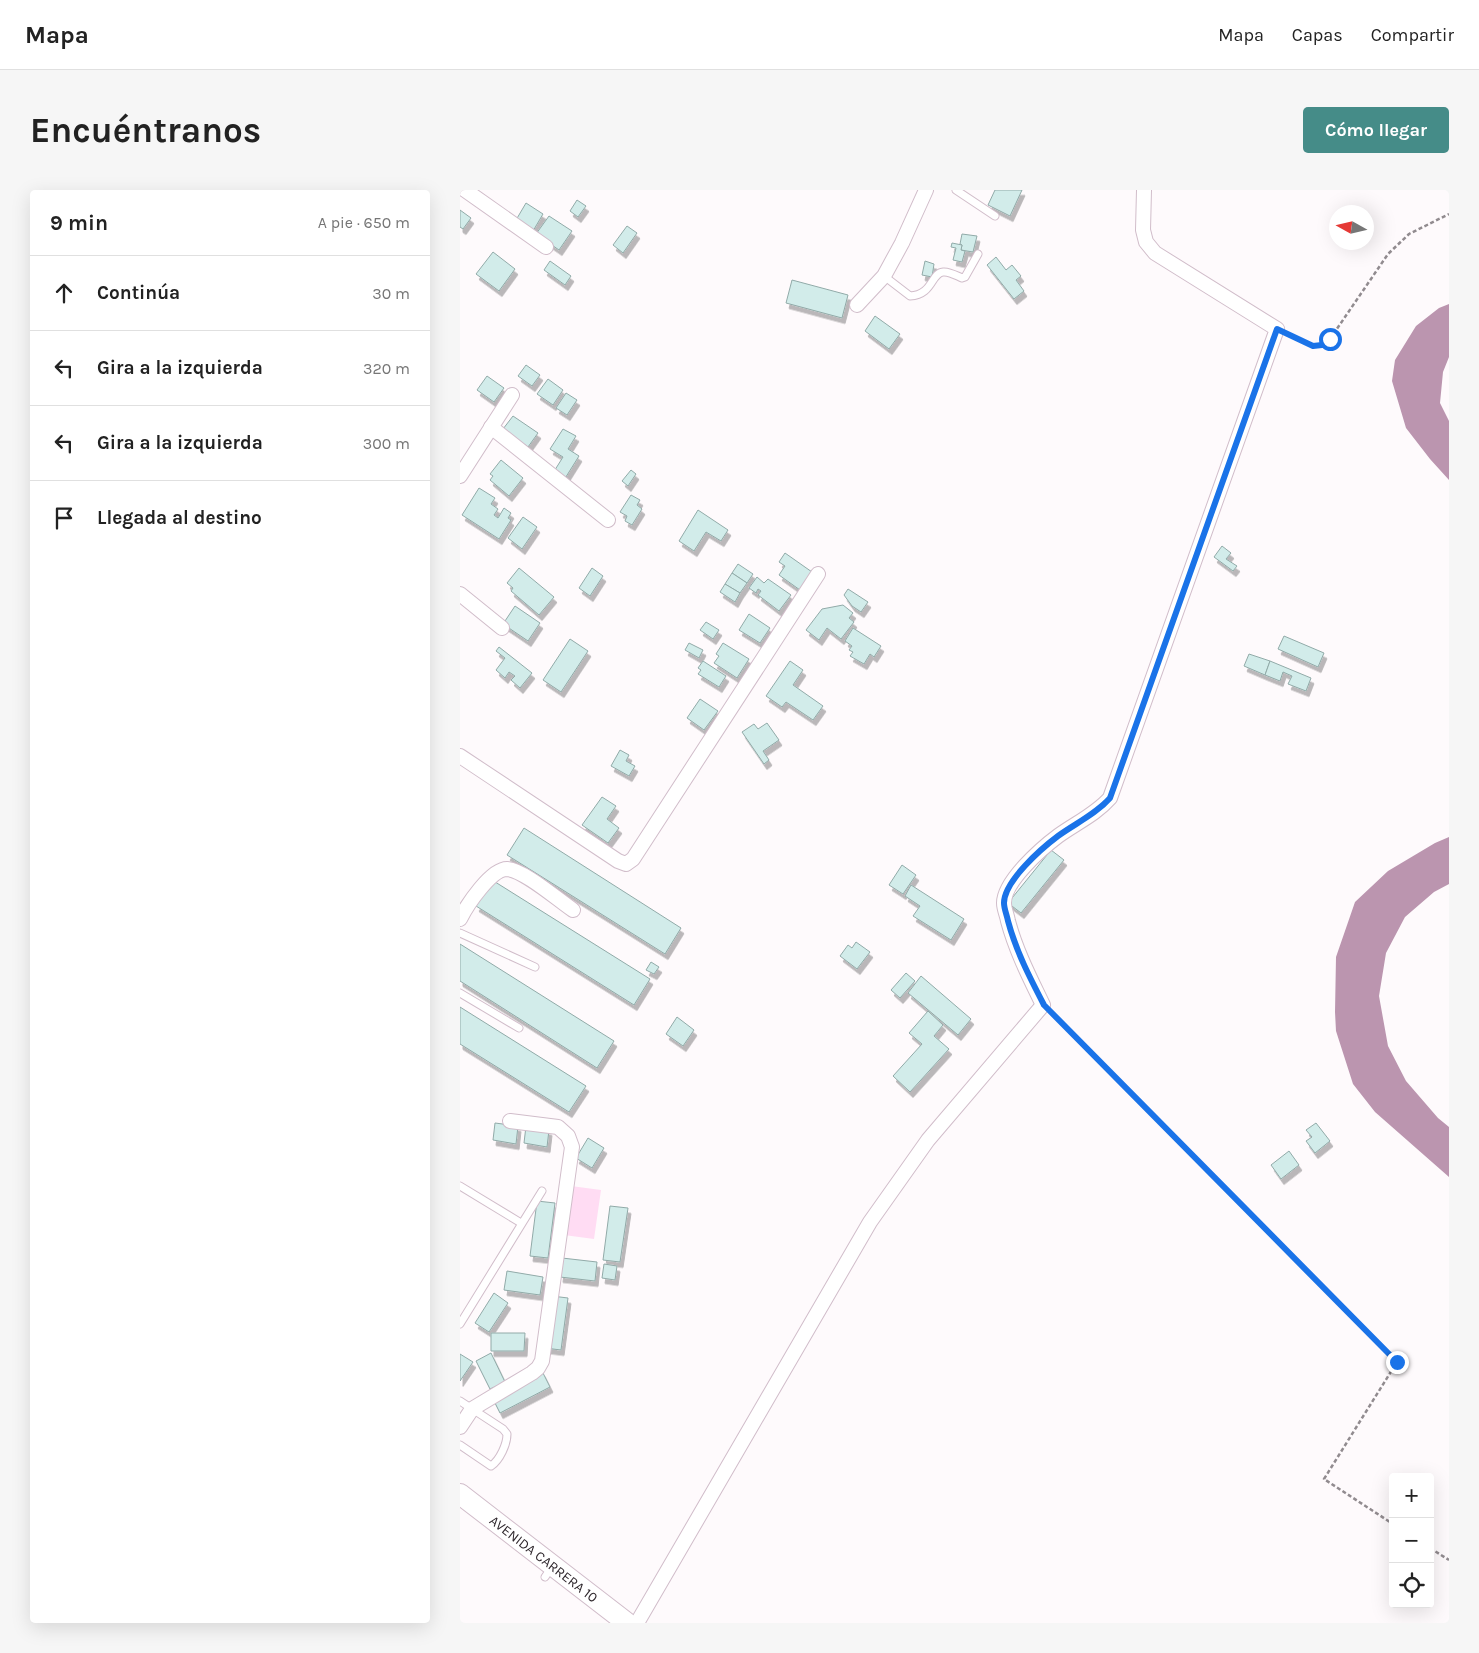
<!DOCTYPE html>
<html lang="es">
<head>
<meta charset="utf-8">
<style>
	:root { --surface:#fff; --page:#f6f6f6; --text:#222; --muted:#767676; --line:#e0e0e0; --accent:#458c88 }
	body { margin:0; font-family:Karla,sans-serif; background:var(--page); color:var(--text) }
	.controls { position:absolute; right:15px; bottom:15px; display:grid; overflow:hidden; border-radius:5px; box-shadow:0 5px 20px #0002 }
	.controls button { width:45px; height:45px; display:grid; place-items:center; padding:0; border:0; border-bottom:1px solid var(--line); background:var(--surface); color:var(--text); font:25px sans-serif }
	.compass { position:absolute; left:869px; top:15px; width:45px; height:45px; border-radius:50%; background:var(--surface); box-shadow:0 5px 20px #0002; rotate:278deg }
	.stop { position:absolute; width:15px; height:15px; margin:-11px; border:4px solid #1a73e8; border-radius:50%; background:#fff }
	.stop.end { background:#1a73e8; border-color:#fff; box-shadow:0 1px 5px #0008 }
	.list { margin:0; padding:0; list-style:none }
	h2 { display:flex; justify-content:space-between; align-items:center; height:65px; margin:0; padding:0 20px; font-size:21px }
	h2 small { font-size:16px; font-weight:400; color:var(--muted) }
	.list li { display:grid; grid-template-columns:32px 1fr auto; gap:15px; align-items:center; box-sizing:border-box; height:75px; padding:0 20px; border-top:1px solid var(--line) }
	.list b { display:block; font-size:19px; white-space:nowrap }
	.list em { font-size:16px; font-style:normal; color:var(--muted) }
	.icon { flex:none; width:28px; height:28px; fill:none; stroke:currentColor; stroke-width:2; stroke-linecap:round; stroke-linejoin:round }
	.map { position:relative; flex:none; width:989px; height:1433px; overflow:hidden; border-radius:5px }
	header { display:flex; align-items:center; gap:30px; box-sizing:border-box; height:70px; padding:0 25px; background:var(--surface); border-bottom:1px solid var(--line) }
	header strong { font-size:24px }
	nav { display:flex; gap:28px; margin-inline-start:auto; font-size:18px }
	.intro { display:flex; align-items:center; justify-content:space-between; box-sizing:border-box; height:120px; padding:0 30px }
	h1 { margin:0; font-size:35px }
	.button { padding:12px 22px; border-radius:5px; background:var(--accent); color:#fff; font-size:18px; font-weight:700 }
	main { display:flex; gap:30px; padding:0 30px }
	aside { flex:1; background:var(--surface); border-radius:5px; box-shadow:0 5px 20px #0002 }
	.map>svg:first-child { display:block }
	.green { fill:#ffdcf3 }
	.water { fill:#bb95af }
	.building { fill:#d2ecea; stroke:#91aaa8; filter:url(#shadow) }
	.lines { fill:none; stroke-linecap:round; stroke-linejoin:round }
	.lane-casing { stroke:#d1bdca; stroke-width:9 }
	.street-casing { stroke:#d1bdca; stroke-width:16 }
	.secondary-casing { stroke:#d1bdca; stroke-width:22 }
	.path { stroke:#918b8f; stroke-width:2.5; stroke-dasharray:4 2.5; stroke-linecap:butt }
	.lane { stroke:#fff; stroke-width:7 }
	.street { stroke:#fff; stroke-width:14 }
	.secondary { stroke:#fff; stroke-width:20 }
	.route { stroke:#1a73e8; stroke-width:6 }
	.labels { text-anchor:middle; stroke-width:4.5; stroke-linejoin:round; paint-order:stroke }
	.street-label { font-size:14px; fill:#2e272c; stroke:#fff }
</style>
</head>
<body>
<header>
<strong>Mapa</strong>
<nav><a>Mapa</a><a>Capas</a><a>Compartir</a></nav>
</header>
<div class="intro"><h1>Encuéntranos</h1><a class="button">Cómo llegar</a></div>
<main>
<aside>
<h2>9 min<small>A pie · 650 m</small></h2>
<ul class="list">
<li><svg class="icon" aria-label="ahead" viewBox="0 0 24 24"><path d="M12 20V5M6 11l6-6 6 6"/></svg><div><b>Continúa</b></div><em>30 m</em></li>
<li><svg class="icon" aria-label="left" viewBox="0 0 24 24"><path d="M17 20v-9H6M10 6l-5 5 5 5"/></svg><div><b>Gira a la izquierda</b></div><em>320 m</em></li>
<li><svg class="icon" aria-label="left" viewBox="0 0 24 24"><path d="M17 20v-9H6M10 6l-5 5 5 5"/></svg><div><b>Gira a la izquierda</b></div><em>300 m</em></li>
<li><svg class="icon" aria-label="arrive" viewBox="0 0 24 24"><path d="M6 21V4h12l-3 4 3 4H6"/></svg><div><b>Llegada al destino</b></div></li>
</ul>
</aside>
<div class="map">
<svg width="989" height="1433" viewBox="0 0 989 1433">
	<defs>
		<filter id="shadow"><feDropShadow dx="3" dy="5.5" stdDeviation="0" flood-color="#0004"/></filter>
	</defs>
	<rect width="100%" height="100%" fill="#fefafc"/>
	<!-- green -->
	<path class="green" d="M 111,996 L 141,1000 L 134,1049 L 104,1045 Z"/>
	<!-- water -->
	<g class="water">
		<path d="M 989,114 L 989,167 L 983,182 L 980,213 L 989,231 L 989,290 L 970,269 L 946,238 L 932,191 L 935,170 L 956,136 L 979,118 Z"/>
		<path d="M 989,647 L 989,694 L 974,702 L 945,727 L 926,763 L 919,806 L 928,856 L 946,891 L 978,928 L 989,937 L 989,987 L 915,922 L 893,894 L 876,841 L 875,822 L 876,767 L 895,712 L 928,681 L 975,653 Z"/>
	</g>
	<!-- building -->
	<g class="building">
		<path d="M 535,0 L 562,0 L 550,26 L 528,15 Z"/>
		<path d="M 117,10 L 126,16 L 118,27 L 110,21 Z"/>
		<path d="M 66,13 L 83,24 L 73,41 L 56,30 Z"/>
		<path d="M 0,20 L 11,28 L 3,39 L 0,37 Z"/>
		<path d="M 89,26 L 112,41 L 99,60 L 76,44 Z"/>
		<path d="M 167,36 L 177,43 L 163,63 L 153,55 Z"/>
		<path d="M 502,44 L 517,46 L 513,62 L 501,60 L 502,55 L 500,54 Z"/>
		<path d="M 492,53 L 502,55 L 501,60 L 505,61 L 502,72 L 493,70 L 496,58 L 491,57 Z"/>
		<path d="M 33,62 L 55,79 L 39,101 L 16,84 Z"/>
		<path d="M 536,67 L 546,80 L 552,75 L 561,86 L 556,90 L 564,101 L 554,109 L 527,75 Z"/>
		<path d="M 90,71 L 111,86 L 105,95 L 84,80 Z"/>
		<path d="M 465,71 L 474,74 L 472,87 L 462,85 Z"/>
		<path d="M 332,90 L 388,105 L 382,128 L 326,113 Z"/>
		<path d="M 415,126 L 440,144 L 429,159 L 405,141 Z"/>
		<path d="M 66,175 L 80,185 L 72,196 L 58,186 Z"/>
		<path d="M 27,186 L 44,198 L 34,212 L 17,200 Z"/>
		<path d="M 88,189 L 103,200 L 93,215 L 77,204 Z"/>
		<path d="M 106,203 L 117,210 L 107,225 L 96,218 Z"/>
		<path d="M 53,226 L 78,243 L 68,257 L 43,239 Z"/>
		<path d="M 103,239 L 116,246 L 108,259 L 119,266 L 104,290 L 93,283 L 103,267 L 90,259 Z"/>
		<path d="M 41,270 L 63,288 L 49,306 L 30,290 L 33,286 L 30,284 Z"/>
		<path d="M 171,280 L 176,284 L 168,296 L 162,291 Z"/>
		<path d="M 19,298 L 35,308 L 31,314 L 38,319 L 34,325 L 38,328 L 44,318 L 51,323 L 48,328 L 51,330 L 39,349 L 2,325 Z"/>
		<path d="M 171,305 L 180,310 L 177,315 L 182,319 L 172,335 L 165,331 L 167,326 L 160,322 Z"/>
		<path d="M 238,320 L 268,340 L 261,351 L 246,342 L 234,361 L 219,351 Z"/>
		<path d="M 63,327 L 77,337 L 62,359 L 48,348 Z"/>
		<path d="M 762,356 L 771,363 L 766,369 L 777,376 L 773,381 L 754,367 Z"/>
		<path d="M 325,363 L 352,382 L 340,400 L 319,385 L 325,376 L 319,372 Z"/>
		<path d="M 278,374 L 293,384 L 287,393 L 272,383 Z"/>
		<path d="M 59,378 L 94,407 L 79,425 L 51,401 L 53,398 L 47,393 Z"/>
		<path d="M 132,378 L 143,386 L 130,406 L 119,398 Z"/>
		<path d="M 272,383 L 287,393 L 280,403 L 265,394 Z"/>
		<path d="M 297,387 L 304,393 L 308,389 L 331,405 L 319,421 L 298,405 L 301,401 L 298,399 L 296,403 L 289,398 Z"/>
		<path d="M 265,394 L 280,403 L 275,412 L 260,402 Z"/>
		<path d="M 388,399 L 408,412 L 401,422 L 392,416 L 384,405 Z"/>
		<path d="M 383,415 L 393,423 L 389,428 L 394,432 L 381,449 L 367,438 L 359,450 L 346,440 L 362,419 Z"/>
		<path d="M 55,416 L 80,433 L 68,451 L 43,434 Z"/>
		<path d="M 289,424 L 310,438 L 300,453 L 279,440 Z"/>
		<path d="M 246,432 L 259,440 L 253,449 L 240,440 Z"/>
		<path d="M 393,438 L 421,456 L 414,467 L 410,464 L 404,474 L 390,466 L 393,462 L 389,460 L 392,456 L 385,451 Z"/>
		<path d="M 824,446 L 864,463 L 858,477 L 818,459 Z"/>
		<path d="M 110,449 L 128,461 L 101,502 L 83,490 Z"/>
		<path d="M 229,453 L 243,460 L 239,468 L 225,460 Z"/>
		<path d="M 263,453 L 289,469 L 277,488 L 254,473 L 259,466 L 256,464 Z"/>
		<path d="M 39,457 L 72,483 L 60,498 L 51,490 L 55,486 L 49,482 L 45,488 L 36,480 L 45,468 L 36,461 Z"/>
		<path d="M 789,464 L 810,471 L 805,485 L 784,476 Z"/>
		<path d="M 243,471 L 266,486 L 259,497 L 238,484 L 241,480 L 238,478 Z"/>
		<path d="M 330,471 L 343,480 L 333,495 L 363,516 L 353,530 L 326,512 L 322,517 L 306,506 Z"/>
		<path d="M 810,471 L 851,488 L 846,501 L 828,494 L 832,486 L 823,482 L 820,491 L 805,485 Z"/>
		<path d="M 240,509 L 258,521 L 244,540 L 227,528 Z"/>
		<path d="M 307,533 L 319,550 L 303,561 L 309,570 L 304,574 L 282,542 L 294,534 L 298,539 Z"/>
		<path d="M 160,560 L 169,565 L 166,571 L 175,576 L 169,586 L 151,576 Z"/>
		<path d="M 142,607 L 156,616 L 147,629 L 159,638 L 148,653 L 122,635 Z"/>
		<path d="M 64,638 L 221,738 L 205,764 L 47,665 Z"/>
		<path d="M 591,660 L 604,670 L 561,723 L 548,713 Z"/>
		<path d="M 442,675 L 456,685 L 443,704 L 429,695 Z"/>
		<path d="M 32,690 L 190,789 L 174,815 L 16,716 Z"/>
		<path d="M 451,695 L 504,729 L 491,750 L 453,726 L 460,716 L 445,706 Z"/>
		<path d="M 396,752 L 410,762 L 397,779 L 380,766 L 388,755 L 392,758 Z"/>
		<path d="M 0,754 L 154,851 L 137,878 L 0,791 Z"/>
		<path d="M 191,772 L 199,777 L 194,784 L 186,780 Z"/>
		<path d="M 446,783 L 455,791 L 440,808 L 431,800 Z"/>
		<path d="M 461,786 L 511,829 L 498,845 L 448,803 Z"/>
		<path d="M 0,817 L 126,896 L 109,922 L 0,854 Z"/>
		<path d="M 468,821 L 483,835 L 474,846 L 489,859 L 450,902 L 433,886 L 462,854 L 449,843 Z"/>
		<path d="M 217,827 L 234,840 L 223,856 L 206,844 Z"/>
		<path d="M 35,933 L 58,936 L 56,954 L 33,950 Z"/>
		<path d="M 856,933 L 870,951 L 855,963 L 846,951 L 852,947 L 846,940 Z"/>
		<path d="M 66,936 L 89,940 L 87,957 L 64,953 Z"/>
		<path d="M 128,948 L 144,958 L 132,978 L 116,968 Z"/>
		<path d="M 829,961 L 839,975 L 821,989 L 811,975 Z"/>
		<path d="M 77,1011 L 95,1013 L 88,1068 L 70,1066 Z"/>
		<path d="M 150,1016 L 168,1018 L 160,1072 L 143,1070 Z"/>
		<path d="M 102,1068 L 137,1072 L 135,1091 L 100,1087 Z"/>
		<path d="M 144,1074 L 157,1076 L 155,1090 L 142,1088 Z"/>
		<path d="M 47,1081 L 83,1087 L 80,1105 L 44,1100 Z"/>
		<path d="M 34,1103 L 48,1113 L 29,1142 L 15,1133 Z"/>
		<path d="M 92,1106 L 108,1108 L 101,1160 L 85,1158 Z"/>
		<path d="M 31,1143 L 65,1143 L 64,1161 L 31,1161 Z"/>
		<path d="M 31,1163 L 45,1192 L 30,1199 L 16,1171 Z"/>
		<path d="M 0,1164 L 13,1172 L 0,1191 Z"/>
		<path d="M 82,1181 L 90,1197 L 40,1223 L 32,1207 Z"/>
	</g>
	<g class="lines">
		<defs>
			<g id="lane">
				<path d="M 496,0 L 535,26"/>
				<path d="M 424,86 L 450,106 C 473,105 471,83 483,82 C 489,81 497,86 502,88 L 505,87 L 518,64"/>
				<path d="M 0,743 L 75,777"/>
				<path d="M 0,803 L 59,838"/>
				<path d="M 0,996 L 61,1033"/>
				<path d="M 0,1134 L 82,1001"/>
				<path d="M 0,1211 L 43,1239 L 47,1244 C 47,1254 40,1270 31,1276 L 0,1255"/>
				<path d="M 85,1387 L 92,1377"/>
			</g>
			<g id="street">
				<path d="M 5,0 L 86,57"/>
				<path d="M 397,115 L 424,86 L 442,53 L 466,0"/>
				<path d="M 31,237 L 148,330"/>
				<path d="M 0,286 L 52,205"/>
				<path d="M 0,404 L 42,438"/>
				<path d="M 0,566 L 158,671 L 166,674 L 173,669 L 358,384"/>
				<path d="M 0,729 C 7,715 31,679 47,679 C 64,680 98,710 113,720"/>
				<path d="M 0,1237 L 12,1219 L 72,1183 L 78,1178 L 82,1171 L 112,957 L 108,946 L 98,937 L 50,931"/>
				<path d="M 177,1433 L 410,1032 L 468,950 L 583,815 C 570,788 556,761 548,731 C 547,725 544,719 544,713 C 544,691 582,658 598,646 C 616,633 636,624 650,608 L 817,139 L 695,63 L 686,52 L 683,40 L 684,0"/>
			</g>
			<g id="secondary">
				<path id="s1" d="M 0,1304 L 167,1433"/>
			</g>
		</defs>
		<!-- lane casing -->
		<use href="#lane" class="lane-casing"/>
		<!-- street casing -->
		<use href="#street" class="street-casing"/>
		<!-- secondary casing -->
		<use href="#secondary" class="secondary-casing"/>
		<!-- path -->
		<g class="path">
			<path d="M 828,144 C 844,151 855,162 870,149 L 928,64 L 949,44 L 989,24"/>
			<path d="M 592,824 L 937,1172 L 864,1289 L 933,1334"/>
			<path d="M 970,1358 L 989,1370"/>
		</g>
		<!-- lane -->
		<use href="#lane" class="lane"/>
		<!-- street -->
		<use href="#street" class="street"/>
		<!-- secondary -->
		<use href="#secondary" class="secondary"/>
	</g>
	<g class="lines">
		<!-- route -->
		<path class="route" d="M 870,149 L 862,155 L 853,156 L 817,139 L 650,608 C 636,624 616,633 598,646 C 582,658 544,691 544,713 C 544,719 547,725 548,731 C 556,761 570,788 584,815 L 937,1172"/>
	</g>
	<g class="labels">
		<!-- street labels -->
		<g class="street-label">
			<text dy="5" stroke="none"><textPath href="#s1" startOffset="106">AVENIDA CARRERA 10</textPath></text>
		</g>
	</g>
</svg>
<div class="controls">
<button>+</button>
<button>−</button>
<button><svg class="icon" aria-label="locate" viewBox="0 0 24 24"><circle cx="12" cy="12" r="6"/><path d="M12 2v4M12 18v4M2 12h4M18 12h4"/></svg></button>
</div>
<svg class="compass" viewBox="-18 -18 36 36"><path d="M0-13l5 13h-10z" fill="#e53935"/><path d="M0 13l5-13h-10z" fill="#767676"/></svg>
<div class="stop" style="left:870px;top:149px"></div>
<div class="stop end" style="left:937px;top:1172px"></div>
</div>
</main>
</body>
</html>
